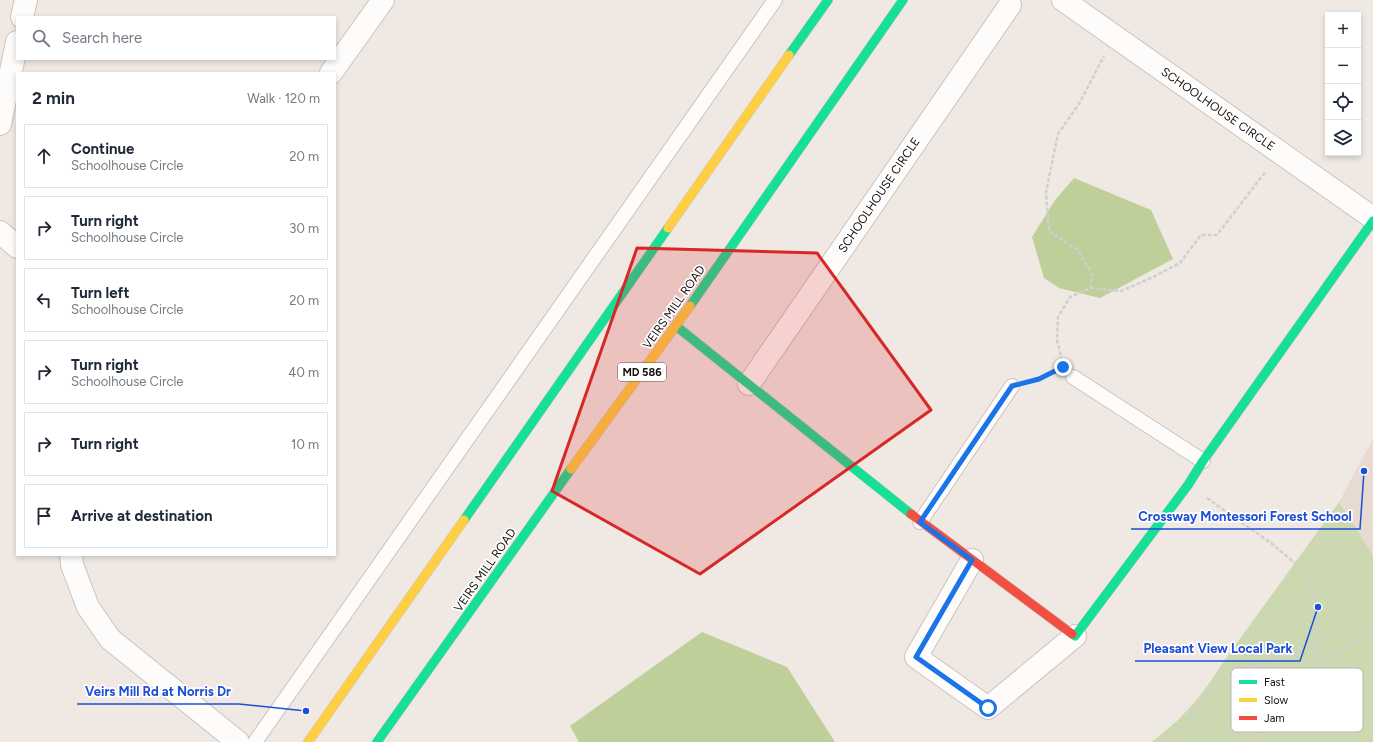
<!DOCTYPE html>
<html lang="en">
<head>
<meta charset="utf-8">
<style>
	:root { --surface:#fff; --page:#f6f6f7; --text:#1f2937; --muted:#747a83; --line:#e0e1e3 }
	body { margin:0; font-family:Figtree,sans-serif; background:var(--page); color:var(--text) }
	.controls { position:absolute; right:12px; top:12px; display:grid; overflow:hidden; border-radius:0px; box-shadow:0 2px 6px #0003 }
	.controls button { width:36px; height:36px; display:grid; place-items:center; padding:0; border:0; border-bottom:1px solid var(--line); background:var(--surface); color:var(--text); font:20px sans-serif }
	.stop { position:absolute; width:12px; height:12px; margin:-9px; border:3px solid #1a73e8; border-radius:50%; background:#fff }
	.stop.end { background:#1a73e8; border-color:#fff; box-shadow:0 1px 4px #0008 }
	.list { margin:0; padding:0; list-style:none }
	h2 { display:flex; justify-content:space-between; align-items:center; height:52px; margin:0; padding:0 16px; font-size:17px }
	h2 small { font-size:13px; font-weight:400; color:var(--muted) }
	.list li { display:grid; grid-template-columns:26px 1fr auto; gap:12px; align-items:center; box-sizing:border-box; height:64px; margin:0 8px 8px; padding:0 8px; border:1px solid var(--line); border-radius:0px }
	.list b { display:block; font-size:15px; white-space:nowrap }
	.list p { margin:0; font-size:13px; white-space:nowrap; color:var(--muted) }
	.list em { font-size:13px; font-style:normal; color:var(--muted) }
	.icon { flex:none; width:22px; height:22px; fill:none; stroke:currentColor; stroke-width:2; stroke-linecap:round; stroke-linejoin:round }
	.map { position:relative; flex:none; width:1373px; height:742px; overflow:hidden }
	.search { position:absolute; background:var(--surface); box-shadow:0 2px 6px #0003; left:16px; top:16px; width:320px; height:44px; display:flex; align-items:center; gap:10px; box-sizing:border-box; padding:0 14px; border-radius:0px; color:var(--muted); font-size:15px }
	.panel { position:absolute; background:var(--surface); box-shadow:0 2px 6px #0003; left:16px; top:72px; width:320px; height:484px; border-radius:0px }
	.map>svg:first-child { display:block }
	.education { fill:#e9dad1 }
	.green { fill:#ccd8af }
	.forest { fill:#becf99 }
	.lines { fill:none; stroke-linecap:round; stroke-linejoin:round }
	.lane-casing { stroke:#cac4bf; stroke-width:16 }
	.street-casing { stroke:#cac4bf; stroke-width:24 }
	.fast-casing { stroke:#cac4bf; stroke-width:10 }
	.slow-casing { stroke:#cac4bf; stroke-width:10 }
	.jam-casing { stroke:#cac4bf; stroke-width:10 }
	.path { stroke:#d1cfcd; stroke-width:2.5; stroke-dasharray:4 2; stroke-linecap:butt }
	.lane { stroke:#fdfcfb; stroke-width:14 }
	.street { stroke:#fdfcfb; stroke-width:22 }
	.fast { stroke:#16e098; stroke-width:9 }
	.slow { stroke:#ffcf43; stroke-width:9 }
	.jam { stroke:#f24e42; stroke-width:9 }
	.route { stroke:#1a73e8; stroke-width:5 }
	.marked { fill:#d62828; fill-opacity:0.2; stroke:#d62828; stroke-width:3; stroke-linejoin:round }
	.labels { text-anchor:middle; stroke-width:3.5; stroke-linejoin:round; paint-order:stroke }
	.shield { fill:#fff; stroke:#5a5754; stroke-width:1 }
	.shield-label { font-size:11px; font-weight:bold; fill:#130f0b }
	.street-label { font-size:12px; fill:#130f0b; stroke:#fff }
	.key { fill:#fff; stroke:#b8b7b6; stroke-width:1 }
	.key-label { font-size:11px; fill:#130f0b }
	.leader { fill:none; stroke:#1d4ed8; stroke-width:1.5 }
	.callout-dot { fill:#1d4ed8; stroke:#fff; stroke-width:1.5 }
	.callout-label { font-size:13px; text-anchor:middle; font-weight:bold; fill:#1d4ed8; stroke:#fff; stroke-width:3.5; stroke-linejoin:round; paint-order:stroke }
</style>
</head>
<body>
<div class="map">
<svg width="1373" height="742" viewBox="0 0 1373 742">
	<rect width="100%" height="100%" fill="#f0e9e3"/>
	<!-- education -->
	<path class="education" d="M 1373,439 L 1373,555 L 1339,502 Z"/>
	<!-- green -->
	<path class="green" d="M 1339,502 L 1373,555 L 1373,742 L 1152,742 L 1178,720 L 1194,703 L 1208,685 L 1226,658 Z"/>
	<!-- forest -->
	<g class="forest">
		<path d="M 1074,178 L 1151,210 L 1173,259 L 1100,298 L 1059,288 L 1044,278 L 1032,237 L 1055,200 Z"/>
		<path d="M 702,632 L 787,667 L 835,742 L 579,742 L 570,726 Z"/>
	</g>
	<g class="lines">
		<defs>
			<g id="lane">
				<path d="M 1073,377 L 1203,461"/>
				<path d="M 920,522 L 1012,386"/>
				<path d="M 255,742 L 775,0"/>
			</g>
			<g id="street">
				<path d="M 1063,0 L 1373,218"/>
				<path d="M 22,17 L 26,0"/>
				<path d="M 331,73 L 383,0"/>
				<path d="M 0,124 L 17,42"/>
				<path d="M 0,232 L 17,247"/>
				<path d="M 749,384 L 1010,5"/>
				<path d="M 71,555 L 72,565 L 88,607 L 110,639 L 238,742"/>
				<path d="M 972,560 L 916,657 L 988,708 L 1075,636"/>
			</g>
			<g id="fast">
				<path d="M 789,55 L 828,0"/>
				<path d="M 690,306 L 903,0"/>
				<path d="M 676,326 L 911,514"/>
				<path d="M 464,520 L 668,228"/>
				<path d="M 1072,634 L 1075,636 L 1188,485 L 1203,461 L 1373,221"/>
				<path d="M 377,742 L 571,469"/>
			</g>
			<g id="slow">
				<path d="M 668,228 L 789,55"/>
				<path d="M 571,469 L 690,306"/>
				<path d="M 308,742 L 464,520"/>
			</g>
			<path id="jam" d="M 911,514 L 1072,634"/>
		</defs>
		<!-- lane casing -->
		<use href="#lane" class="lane-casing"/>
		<!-- street casing -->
		<use href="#street" class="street-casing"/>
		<!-- fast casing -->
		<use href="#fast" class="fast-casing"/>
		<!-- slow casing -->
		<use href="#slow" class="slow-casing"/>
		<!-- jam casing -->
		<use href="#jam" class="jam-casing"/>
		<!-- path -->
		<g class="path">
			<path d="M 1091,288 L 1092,274 L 1078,250 L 1049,231 L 1046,192 L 1058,134 L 1080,102 L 1104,56"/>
			<path d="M 1062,361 L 1057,340 L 1058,317 L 1070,297 L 1091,288 L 1121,291 L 1151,278 L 1180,263 L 1201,235 L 1217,235 L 1266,171"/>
			<path d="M 1030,381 L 1039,379 L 1055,371"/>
			<path d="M 1207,498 L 1271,543 L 1302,569 L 1316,596 L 1317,648 L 1319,667"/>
			<path d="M 1166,742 L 1191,718 L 1216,685 L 1233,671 L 1269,659 L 1317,648"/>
			<path d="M 1245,742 L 1299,698 L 1319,667 L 1356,642 L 1373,627"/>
		</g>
		<!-- lane -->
		<use href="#lane" class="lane"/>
		<!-- street -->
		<use href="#street" class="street"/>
		<!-- fast -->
		<use href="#fast" class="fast"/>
		<!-- slow -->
		<use href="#slow" class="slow"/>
		<!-- jam -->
		<use href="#jam" class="jam"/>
	</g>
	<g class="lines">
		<!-- route -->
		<path class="route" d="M 988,708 L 916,657 L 972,560 L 920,522 L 1012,386 L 1039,379 L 1063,367"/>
	</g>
	<!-- marked area -->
	<path class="marked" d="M 637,248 L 817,253 L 931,410 L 700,574 L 552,491 Z"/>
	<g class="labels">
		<!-- shield labels -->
		<rect class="shield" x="618" y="363" width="48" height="18" rx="3"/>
		<g class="shield-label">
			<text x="642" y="376">MD 586</text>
		</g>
		<!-- street labels -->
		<g class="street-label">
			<text transform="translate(1218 109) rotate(35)" y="4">SCHOOLHOUSE CIRCLE</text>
			<text transform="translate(879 195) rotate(-56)" y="4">SCHOOLHOUSE CIRCLE</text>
			<text transform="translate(674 307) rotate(-55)" y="4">VEIRS MILL ROAD</text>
			<text transform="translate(485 570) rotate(-55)" y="4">VEIRS MILL ROAD</text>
		</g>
	</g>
	<!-- legend -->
	<rect x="1231" y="668" width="132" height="64" rx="6" class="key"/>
	<rect x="1239" y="680" width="18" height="4" fill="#16e098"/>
	<rect x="1239" y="698" width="18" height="4" fill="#ffcf43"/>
	<rect x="1239" y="716" width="18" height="4" fill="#f24e42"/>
	<g class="key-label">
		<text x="1264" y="686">Fast</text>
		<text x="1264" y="704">Slow</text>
		<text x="1264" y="722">Jam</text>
	</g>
	<!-- callouts -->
	<path class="leader" d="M1364 471L1360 529H1131M1318 607L1300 661H1135M306 711L239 704H77"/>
	<g class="callout-dot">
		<circle cx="1364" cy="471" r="4"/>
		<circle cx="1318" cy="607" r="4"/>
		<circle cx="306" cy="711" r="4"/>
	</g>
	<g class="callout-label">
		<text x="1245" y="521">Crossway Montessori Forest School</text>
		<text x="1218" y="653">Pleasant View Local Park</text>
		<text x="158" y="696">Veirs Mill Rd at Norris Dr</text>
	</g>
</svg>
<div class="controls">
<button>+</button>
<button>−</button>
<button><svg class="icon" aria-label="locate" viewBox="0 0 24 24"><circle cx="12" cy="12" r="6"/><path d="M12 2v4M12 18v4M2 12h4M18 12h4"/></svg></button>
<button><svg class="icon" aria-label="layers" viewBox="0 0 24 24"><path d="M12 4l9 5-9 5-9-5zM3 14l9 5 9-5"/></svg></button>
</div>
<div class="stop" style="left:988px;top:708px"></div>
<div class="stop end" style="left:1063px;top:367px"></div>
<div class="search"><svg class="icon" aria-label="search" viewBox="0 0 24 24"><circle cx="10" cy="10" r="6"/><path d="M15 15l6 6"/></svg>Search here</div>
<section class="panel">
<h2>2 min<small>Walk · 120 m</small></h2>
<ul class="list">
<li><svg class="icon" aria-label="ahead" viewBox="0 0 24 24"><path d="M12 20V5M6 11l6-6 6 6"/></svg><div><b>Continue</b><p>Schoolhouse Circle</p></div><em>20 m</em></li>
<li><svg class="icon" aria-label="right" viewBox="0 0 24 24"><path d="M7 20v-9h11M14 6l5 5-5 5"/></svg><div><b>Turn right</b><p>Schoolhouse Circle</p></div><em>30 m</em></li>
<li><svg class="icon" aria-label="left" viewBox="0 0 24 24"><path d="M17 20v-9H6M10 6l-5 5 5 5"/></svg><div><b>Turn left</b><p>Schoolhouse Circle</p></div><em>20 m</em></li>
<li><svg class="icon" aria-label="right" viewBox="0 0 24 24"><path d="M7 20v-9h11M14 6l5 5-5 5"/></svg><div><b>Turn right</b><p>Schoolhouse Circle</p></div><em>40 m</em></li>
<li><svg class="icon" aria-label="right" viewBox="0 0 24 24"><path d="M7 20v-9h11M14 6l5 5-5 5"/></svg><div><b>Turn right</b></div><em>10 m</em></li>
<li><svg class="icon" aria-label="arrive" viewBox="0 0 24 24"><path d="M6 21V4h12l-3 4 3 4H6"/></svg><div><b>Arrive at destination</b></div></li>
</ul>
</section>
</div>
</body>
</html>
